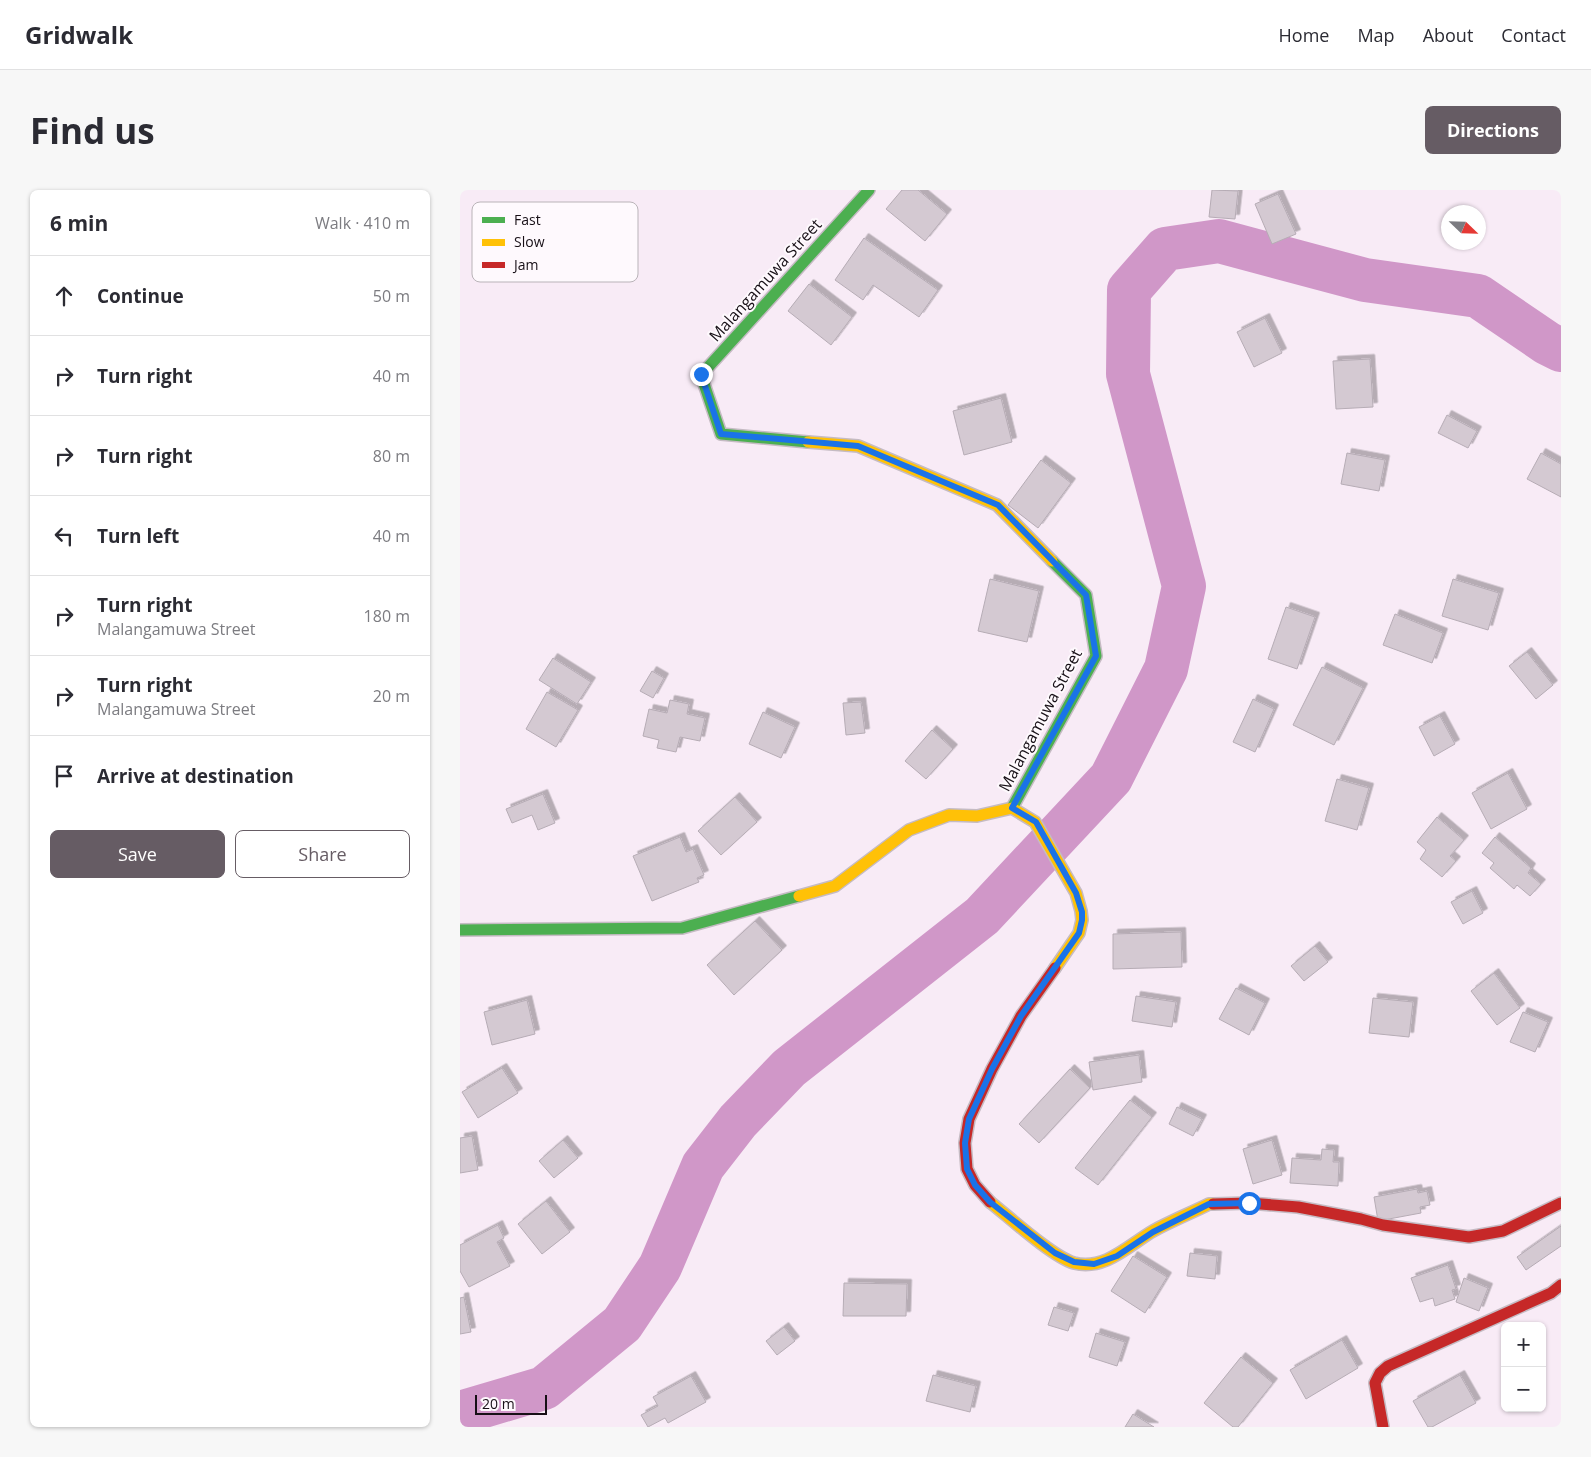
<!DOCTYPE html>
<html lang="en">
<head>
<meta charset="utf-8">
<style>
	:root { --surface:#fff; --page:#f7f7f7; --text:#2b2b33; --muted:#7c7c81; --line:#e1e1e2; --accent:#665c64 }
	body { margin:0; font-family:"Open Sans",sans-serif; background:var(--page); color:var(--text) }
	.controls { position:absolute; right:15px; bottom:15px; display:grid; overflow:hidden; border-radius:8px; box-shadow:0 1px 4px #0004 }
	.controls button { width:45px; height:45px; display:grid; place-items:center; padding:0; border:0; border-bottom:1px solid var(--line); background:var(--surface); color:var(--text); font:25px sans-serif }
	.compass { position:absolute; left:981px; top:15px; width:45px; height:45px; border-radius:50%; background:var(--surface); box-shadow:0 1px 4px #0004; rotate:113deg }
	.scale { position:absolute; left:15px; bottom:12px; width:72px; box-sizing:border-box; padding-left:5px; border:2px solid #170f16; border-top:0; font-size:14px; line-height:18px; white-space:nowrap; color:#170f16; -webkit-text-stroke:4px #fef9fd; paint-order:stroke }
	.stop { position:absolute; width:15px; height:15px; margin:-11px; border:4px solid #1a73e8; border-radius:50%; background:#fff }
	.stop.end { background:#1a73e8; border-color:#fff; box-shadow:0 1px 5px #0008 }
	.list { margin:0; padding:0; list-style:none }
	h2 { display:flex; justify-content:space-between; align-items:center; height:65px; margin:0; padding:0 20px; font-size:21px }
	h2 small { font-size:16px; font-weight:400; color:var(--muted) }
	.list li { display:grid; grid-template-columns:32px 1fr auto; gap:15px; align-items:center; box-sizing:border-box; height:80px; padding:0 20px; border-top:1px solid var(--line) }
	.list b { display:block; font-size:19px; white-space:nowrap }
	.list p { margin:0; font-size:16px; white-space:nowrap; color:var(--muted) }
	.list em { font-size:16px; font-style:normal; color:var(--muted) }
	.actions { display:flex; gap:10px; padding:15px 20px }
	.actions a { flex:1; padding:11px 0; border:1px solid var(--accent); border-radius:8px; text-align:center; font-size:18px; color:var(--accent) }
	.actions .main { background:var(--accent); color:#fff }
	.icon { flex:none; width:28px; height:28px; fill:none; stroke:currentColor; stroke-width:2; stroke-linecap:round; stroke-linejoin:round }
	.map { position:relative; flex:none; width:1101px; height:1237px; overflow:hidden; border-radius:8px }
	header { display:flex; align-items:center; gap:30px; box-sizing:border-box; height:70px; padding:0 25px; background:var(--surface); border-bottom:1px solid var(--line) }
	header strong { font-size:24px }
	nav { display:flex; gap:28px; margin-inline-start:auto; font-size:18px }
	.intro { display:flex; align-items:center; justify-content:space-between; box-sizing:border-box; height:120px; padding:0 30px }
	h1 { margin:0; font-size:35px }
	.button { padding:12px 22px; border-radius:8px; background:var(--accent); color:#fff; font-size:18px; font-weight:700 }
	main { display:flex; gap:30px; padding:0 30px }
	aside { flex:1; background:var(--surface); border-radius:8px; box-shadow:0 1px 4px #0004 }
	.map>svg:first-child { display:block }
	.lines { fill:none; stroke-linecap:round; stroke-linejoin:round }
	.river { stroke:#d097c8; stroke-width:44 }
	.building { fill:#d4c9d2; stroke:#b6acb5; filter:url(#shadow) }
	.fast-casing { stroke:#c5bbc3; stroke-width:14 }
	.slow-casing { stroke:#c5bbc3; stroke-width:14 }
	.jam-casing { stroke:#c5bbc3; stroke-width:14 }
	.fast { stroke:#4caf50; stroke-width:11 }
	.slow { stroke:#ffc107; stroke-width:11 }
	.jam { stroke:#c62828; stroke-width:11 }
	.route { stroke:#1a73e8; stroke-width:6 }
	.labels { text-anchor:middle; stroke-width:4; stroke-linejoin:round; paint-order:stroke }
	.street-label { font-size:16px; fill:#170f16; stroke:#fef9fd }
	.key { fill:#fef9fd; stroke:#b9b3b8; stroke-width:1 }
	.key-label { font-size:14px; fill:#170f16 }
</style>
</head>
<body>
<header>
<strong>Gridwalk</strong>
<nav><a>Home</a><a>Map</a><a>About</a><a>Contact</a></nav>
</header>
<div class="intro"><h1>Find us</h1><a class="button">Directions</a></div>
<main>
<aside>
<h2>6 min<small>Walk · 410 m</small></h2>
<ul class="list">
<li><svg class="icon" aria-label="ahead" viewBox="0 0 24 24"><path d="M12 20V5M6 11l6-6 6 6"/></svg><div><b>Continue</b></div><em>50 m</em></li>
<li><svg class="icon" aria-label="right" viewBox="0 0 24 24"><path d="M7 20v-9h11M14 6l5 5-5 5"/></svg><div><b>Turn right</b></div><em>40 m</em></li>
<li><svg class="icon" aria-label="right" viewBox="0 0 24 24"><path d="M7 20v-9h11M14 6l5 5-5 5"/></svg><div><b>Turn right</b></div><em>80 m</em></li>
<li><svg class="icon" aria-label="left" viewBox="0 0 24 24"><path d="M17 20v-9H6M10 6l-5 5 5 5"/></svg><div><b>Turn left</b></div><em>40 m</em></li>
<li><svg class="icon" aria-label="right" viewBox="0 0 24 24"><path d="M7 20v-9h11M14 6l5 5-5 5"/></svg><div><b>Turn right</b><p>Malangamuwa Street</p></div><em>180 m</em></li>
<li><svg class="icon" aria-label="right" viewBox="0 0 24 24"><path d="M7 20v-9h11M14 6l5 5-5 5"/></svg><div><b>Turn right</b><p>Malangamuwa Street</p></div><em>20 m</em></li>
<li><svg class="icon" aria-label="arrive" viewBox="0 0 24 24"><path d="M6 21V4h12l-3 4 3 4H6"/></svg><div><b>Arrive at destination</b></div></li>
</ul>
<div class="actions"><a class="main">Save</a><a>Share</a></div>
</aside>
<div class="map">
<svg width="1101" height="1237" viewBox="0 0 1101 1237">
	<defs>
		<filter id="shadow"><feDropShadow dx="4.5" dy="-4.5" stdDeviation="0" flood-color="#0004"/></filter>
	</defs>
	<rect width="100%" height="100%" fill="#f8ebf6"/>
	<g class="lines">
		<!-- river -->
		<path class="river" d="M 0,1223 L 84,1198 L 162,1134 L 200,1077 L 243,976 L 278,931 L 329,878 L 522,726 L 651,588 L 706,479 L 724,396 L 668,184 L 669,100 L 705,59 L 759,51 L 905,90 L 1018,106 L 1087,153 L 1101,160"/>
	</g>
	<!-- building -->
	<g class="building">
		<path d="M 442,0 L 458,0 L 487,24 L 465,51 L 426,19 Z"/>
		<path d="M 752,0 L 778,1 L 775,29 L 749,27 Z"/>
		<path d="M 818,4 L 836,44 L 812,54 L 795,14 Z"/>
		<path d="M 404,48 L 478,100 L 459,127 L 413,95 L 403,110 L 375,90 Z"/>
		<path d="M 349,94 L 392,127 L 371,155 L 328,121 Z"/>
		<path d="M 805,128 L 822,163 L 794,177 L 777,142 Z"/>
		<path d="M 910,169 L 913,217 L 876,219 L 873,171 Z"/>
		<path d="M 541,208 L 552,252 L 504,265 L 493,221 Z"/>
		<path d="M 987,225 L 1017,241 L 1008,258 L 978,243 Z"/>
		<path d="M 887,263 L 925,270 L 919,301 L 881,294 Z"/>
		<path d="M 1081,263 L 1101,274 L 1101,307 L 1067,289 Z"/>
		<path d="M 581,270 L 611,293 L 578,338 L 548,315 Z"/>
		<path d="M 530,389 L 579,401 L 567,452 L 518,441 Z"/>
		<path d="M 993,389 L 1039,403 L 1028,440 L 982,426 Z"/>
		<path d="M 826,417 L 855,427 L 837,479 L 808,469 Z"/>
		<path d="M 935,424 L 983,443 L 972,473 L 923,455 Z"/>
		<path d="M 1067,462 L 1093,495 L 1076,509 L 1049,476 Z"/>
		<path d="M 93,468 L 131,492 L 117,514 L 79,490 Z"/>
		<path d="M 862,477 L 903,498 L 874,555 L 833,535 Z"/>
		<path d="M 192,481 L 204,488 L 193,508 L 180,501 Z"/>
		<path d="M 87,502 L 118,520 L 96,557 L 66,539 Z"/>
		<path d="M 793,509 L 814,519 L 795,562 L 773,552 Z"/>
		<path d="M 210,510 L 229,514 L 227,524 L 245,528 L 240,551 L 220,547 L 216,562 L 197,558 L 199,550 L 183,546 L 189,519 L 207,523 Z"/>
		<path d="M 401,512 L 405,543 L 386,545 L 383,513 Z"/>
		<path d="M 303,522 L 335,537 L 321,568 L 289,554 Z"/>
		<path d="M 980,526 L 995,554 L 974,566 L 959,537 Z"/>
		<path d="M 472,540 L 493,559 L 466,589 L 445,571 Z"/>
		<path d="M 1048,583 L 1067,619 L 1031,639 L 1012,603 Z"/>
		<path d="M 877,589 L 909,598 L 897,640 L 865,631 Z"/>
		<path d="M 83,604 L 95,633 L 78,640 L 72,625 L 52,633 L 46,619 Z"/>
		<path d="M 275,607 L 297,632 L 261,665 L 238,641 Z"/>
		<path d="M 977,627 L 1004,650 L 990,666 L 996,671 L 982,687 L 960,669 L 966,660 L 957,652 Z"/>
		<path d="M 220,647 L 226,662 L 233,659 L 244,685 L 237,688 L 239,692 L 192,711 L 173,666 Z"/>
		<path d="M 1035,647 L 1071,678 L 1068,683 L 1081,694 L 1070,706 L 1057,695 L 1054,699 L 1030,678 L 1034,673 L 1022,663 Z"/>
		<path d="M 1012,701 L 1023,723 L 1003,734 L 991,712 Z"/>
		<path d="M 295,731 L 322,760 L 274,805 L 247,775 Z"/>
		<path d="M 721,742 L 722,777 L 653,779 L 653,744 Z"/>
		<path d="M 855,756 L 868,772 L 844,791 L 831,776 Z"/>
		<path d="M 1034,783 L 1060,818 L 1037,835 L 1011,801 Z"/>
		<path d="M 776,798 L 805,813 L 789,845 L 759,829 Z"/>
		<path d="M 676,806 L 716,812 L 712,837 L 672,831 Z"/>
		<path d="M 913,808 L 953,812 L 949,847 L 909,843 Z"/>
		<path d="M 67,810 L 75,844 L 32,855 L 24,822 Z"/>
		<path d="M 1063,822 L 1088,832 L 1075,862 L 1050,852 Z"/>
		<path d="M 679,865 L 682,892 L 633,900 L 629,872 Z"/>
		<path d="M 42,878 L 58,903 L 18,928 L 2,902 Z"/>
		<path d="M 610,879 L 630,898 L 579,953 L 559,934 Z"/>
		<path d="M 670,910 L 692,927 L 638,995 L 615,978 Z"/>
		<path d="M 717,917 L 742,929 L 733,946 L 709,934 Z"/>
		<path d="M 12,946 L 18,980 L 0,983 L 0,948 Z"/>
		<path d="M 103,950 L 118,968 L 94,988 L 79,971 Z"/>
		<path d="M 812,950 L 822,985 L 793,994 L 783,959 Z"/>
		<path d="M 862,959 L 874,960 L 873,972 L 879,972 L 878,996 L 830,993 L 832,968 L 861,970 Z"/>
		<path d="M 957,999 L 958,1003 L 967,1001 L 970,1015 L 960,1017 L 961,1023 L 918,1031 L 914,1007 Z"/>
		<path d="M 86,1011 L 110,1042 L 82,1064 L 58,1034 Z"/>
		<path d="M 38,1035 L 44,1048 L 37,1052 L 50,1076 L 9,1097 L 0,1081 L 0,1055 Z"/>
		<path d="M 1101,1036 L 1101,1056 L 1066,1080 L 1057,1067 Z"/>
		<path d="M 730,1063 L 757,1066 L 755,1089 L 727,1086 Z"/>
		<path d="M 673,1066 L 707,1087 L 685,1123 L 651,1101 Z"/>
		<path d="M 988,1075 L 996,1099 L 992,1100 L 995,1109 L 975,1116 L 973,1108 L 960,1112 L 951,1088 Z"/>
		<path d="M 1004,1088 L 1028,1098 L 1019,1121 L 996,1112 Z"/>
		<path d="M 384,1093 L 447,1094 L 446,1126 L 383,1126 Z"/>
		<path d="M 4,1107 L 11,1142 L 0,1144 L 0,1108 Z"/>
		<path d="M 594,1117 L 614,1123 L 608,1141 L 588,1135 Z"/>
		<path d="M 324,1137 L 335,1151 L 317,1165 L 306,1151 Z"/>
		<path d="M 636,1143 L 665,1152 L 657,1176 L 629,1167 Z"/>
		<path d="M 882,1150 L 898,1178 L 846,1209 L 830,1180 Z"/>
		<path d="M 781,1167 L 813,1193 L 778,1237 L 773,1237 L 744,1213 Z"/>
		<path d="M 473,1185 L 516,1196 L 510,1222 L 466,1211 Z"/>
		<path d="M 1000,1185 L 1016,1213 L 972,1237 L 968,1237 L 953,1211 Z"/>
		<path d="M 231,1186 L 246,1212 L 208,1233 L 205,1228 L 188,1237 L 181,1225 L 198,1216 L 193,1207 Z"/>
		<path d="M 673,1224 L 694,1237 L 665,1237 Z"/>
	</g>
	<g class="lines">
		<defs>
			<g id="fast">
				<path d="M 348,252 L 261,244 L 241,185 L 409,0"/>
				<path d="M 552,618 L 636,466 L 626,405 L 592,371"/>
				<path d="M 0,740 L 222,738 L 339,706"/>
			</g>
			<g id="slow">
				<path d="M 348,252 L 398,256 L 537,315 L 592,371"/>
				<path d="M 339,706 L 375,696 L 449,640 L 489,625 L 517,626 L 552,618 L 575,632 L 616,703 L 621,721 L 622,730 L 619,743 L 595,778"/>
				<path d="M 530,1012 C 549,1027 593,1067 614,1073 C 645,1081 669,1055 693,1041 C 711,1031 731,1023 749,1014 L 753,1014"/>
			</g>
			<g id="jam">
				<path d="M 530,1012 L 515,995 L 507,979 L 505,953 L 509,929 L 532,879 L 561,826 L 595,778"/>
				<path d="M 753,1014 L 789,1013 L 838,1017 L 901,1029 L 923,1035 L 1009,1047 L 1043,1041 L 1101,1013"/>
				<path d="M 923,1237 L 915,1193 L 920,1183 L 928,1176 L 1091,1103 L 1101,1095"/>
			</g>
		</defs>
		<!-- fast casing -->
		<use href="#fast" class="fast-casing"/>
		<!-- slow casing -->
		<use href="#slow" class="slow-casing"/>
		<!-- jam casing -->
		<use href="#jam" class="jam-casing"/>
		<!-- fast -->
		<use href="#fast" class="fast"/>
		<!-- slow -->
		<use href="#slow" class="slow"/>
		<!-- jam -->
		<use href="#jam" class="jam"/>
	</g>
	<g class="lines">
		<!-- route -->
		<path class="route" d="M 241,184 L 261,244 L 398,256 L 538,315 L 626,405 L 636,466 L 552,618 L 576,632 L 616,703 L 622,722 L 622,730 L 619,743 L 561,826 L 532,879 L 509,929 L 505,953 L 507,979 L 515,995 L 530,1012 L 595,1063 L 614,1072 L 634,1074 L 657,1066 L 693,1042 L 749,1014 L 789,1013"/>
	</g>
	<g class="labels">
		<!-- street labels -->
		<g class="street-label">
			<text transform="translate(305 90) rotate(-48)" y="6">Malangamuwa Street</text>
			<text transform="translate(580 530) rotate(-62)" y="6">Malangamuwa Street</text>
		</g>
	</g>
	<!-- legend -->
	<rect x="12" y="12" width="166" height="80" rx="8" class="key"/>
	<rect x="22" y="27" width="23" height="6" fill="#4caf50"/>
	<rect x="22" y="49" width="23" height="7" fill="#ffc107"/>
	<rect x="22" y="72" width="23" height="6" fill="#c62828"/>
	<g class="key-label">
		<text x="54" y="35">Fast</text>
		<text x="54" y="57">Slow</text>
		<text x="54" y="80">Jam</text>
	</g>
</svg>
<div class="controls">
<button>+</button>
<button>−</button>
</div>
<svg class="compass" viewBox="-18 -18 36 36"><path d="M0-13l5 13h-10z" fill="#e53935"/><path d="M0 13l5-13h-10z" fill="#7c7c81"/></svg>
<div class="scale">20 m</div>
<div class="stop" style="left:789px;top:1013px"></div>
<div class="stop end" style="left:241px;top:184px"></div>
</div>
</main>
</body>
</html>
